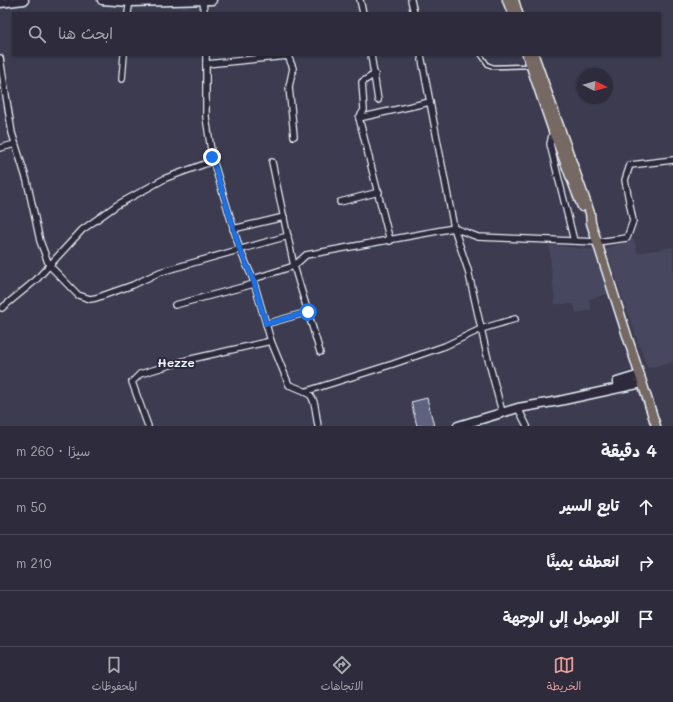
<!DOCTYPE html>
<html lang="ar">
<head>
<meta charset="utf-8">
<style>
	:root { --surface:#2e2c3c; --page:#3a3847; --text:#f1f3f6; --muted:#a7a7af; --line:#494856; --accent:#e69b98 }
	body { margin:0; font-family:Mali,"Playpen Sans Arabic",sans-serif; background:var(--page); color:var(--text); direction:rtl }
	.compass { position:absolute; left:577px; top:68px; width:36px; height:36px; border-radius:50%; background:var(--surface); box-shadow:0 1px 3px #0004; rotate:96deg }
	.stop { position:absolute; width:12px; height:12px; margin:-9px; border:3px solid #1a73e8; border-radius:50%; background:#fff }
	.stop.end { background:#1a73e8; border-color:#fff; box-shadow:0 1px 4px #0008 }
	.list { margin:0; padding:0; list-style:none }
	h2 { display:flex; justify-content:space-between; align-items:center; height:52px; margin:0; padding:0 16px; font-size:17px }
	h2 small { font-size:13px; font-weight:400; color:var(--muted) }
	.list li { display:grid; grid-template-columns:26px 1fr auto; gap:12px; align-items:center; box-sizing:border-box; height:56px; padding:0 16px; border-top:1px solid var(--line) }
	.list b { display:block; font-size:15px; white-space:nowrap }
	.list em { font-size:13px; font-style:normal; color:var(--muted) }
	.icon { flex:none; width:22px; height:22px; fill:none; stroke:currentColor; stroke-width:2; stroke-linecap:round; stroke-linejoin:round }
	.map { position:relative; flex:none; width:673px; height:426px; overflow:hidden; direction:ltr }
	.search { position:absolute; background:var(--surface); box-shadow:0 1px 3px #0004; left:12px; right:12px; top:12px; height:44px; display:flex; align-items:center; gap:10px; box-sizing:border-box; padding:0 14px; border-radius:0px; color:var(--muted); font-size:15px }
	.sheet { height:220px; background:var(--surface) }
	nav { display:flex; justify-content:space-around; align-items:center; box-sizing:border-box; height:56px; border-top:1px solid var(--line); background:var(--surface); font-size:11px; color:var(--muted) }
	nav a { display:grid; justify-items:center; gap:2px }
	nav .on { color:var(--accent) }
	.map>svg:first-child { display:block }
	.built { fill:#47475e }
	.building { fill:#5f627e; stroke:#e8f1f8 }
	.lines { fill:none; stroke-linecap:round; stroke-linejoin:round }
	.lane-casing { stroke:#e8f1f8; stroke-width:5.5 }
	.street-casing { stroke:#e8f1f8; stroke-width:8 }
	.secondary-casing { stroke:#e8f1f8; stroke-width:11 }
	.primary-casing { stroke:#e8f1f8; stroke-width:11 }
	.lane { stroke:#2f2a3d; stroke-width:2.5 }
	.street { stroke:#2f2a3d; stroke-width:5.5 }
	.secondary { stroke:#2f2a3d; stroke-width:8 }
	.primary { stroke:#766964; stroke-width:8 }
	.route { stroke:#1a73e8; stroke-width:5 }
	.labels { text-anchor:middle; stroke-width:4; stroke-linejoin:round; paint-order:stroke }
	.quarter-label { font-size:12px; font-weight:bold; fill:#e8f1f8; stroke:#2f2a3d }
</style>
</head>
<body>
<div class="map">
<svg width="673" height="426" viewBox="0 0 673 426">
	<rect width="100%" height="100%" fill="#3d3b50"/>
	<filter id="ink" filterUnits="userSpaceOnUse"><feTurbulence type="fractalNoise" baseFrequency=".025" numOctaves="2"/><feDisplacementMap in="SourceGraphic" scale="8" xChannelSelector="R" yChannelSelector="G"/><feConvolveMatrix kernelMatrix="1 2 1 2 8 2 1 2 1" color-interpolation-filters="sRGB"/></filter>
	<g filter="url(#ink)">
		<!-- built -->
		<g class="built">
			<path d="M 634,239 L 637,253 L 673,247 L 673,362 L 647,368 L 606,249 Z"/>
			<path d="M 549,245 L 595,250 L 608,294 L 589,299 L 591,310 L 576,313 L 574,304 L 555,304 Z"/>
		</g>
		<!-- building -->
		<path class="building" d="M 427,398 L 434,426 L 417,426 L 411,402 Z"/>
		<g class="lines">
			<defs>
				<path id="lane" d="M 481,55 L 488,65 L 494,67 L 529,66"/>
				<g id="street">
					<path d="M 203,0 L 204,13"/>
					<path d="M 360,0 L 363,13"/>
					<path d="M 411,0 L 414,13"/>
					<path d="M 128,13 L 130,0"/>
					<path d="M 206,55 L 206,117 L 212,157 L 240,250 L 253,279 L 271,341 L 289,385 C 318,394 313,398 318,426"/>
					<path d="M 371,55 L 378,100"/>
					<path d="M 421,55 L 454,228 L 468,270 L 487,355 L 502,412"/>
					<path d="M 0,58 L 12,133 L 27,181 L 40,241 L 49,265 L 78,295 L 90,299 L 96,298 L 133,285 L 160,272 L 288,236"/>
					<path d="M 206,64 L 288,56 L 293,68 L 289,87 L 294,136"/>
					<path d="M 375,74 L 362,82 L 364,110 L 359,118 L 390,241"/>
					<path d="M 122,79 L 124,55"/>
					<path d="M 359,118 L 430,102"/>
					<path d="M 553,131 L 550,144 L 574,241"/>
					<path d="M 0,148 L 15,144"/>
					<path d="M 272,162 L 294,266 L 320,352"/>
					<path d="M 340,202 L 379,192"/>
					<path d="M 233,229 L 284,217"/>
					<path d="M 253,279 L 294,266 L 306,255 L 454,228 L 478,237 L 597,242 L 627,238 L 633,221 L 625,180 L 630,165 L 673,160"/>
					<path d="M 175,305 L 254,284"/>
					<path d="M 2,308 L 36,280 L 82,230 L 117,205 L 166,178 L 213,161"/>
					<path d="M 266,324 L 308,312"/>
					<path d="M 307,391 L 393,364 L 445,346 L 481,329 L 515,319"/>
					<path d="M 518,408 L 527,426"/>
					<path d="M 148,426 L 132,382 L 140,374 L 187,360 L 271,341"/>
				</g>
				<g id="secondary">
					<path d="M 102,0 L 130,2 L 212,0"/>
					<path d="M 0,3 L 24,0"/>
					<path d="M 617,382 L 640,375"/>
					<path d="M 458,426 L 518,408 L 559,401 L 642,383"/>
				</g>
				<g id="primary">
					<path d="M 507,0 L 512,13"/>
					<path d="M 514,0 L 518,13"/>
					<path d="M 527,55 L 553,131 L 582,207"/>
					<path d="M 534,55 L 590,213 L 591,223 L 656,426"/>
				</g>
			</defs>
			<!-- lane casing -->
			<use href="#lane" class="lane-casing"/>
			<!-- street casing -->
			<use href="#street" class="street-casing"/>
			<!-- secondary casing -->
			<use href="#secondary" class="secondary-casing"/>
			<!-- primary casing -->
			<use href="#primary" class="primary-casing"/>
			<!-- lane -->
			<use href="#lane" class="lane"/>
			<!-- street -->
			<use href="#street" class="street"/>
			<!-- secondary -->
			<use href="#secondary" class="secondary"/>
			<!-- primary -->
			<use href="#primary" class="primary"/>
		</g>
	</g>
	<g class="lines" filter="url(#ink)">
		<!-- route -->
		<path class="route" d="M 212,157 L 240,250 L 253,279 L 266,324 L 308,312"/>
	</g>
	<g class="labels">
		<!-- quarter labels -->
		<g class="quarter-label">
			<text x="176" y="367">Hezze</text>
		</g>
	</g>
</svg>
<svg class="compass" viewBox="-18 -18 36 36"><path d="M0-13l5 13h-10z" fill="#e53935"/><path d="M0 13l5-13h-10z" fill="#a7a7af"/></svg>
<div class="stop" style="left:308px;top:312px"></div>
<div class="stop end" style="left:212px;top:157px"></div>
<div class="search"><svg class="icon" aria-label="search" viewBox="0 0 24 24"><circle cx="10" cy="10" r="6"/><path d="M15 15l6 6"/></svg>ابحث هنا</div>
</div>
<section class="sheet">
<h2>4 دقيقة<small>سيرًا · 260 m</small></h2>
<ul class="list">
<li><svg class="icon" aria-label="ahead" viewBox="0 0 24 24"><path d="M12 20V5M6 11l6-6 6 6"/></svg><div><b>تابع السير</b></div><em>50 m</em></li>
<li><svg class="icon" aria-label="right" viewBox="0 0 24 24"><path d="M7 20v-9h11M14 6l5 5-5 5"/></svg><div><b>انعطف يمينًا</b></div><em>210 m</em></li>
<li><svg class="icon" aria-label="arrive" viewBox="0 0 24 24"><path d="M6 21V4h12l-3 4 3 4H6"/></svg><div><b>الوصول إلى الوجهة</b></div></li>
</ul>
</section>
<nav>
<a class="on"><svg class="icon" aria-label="map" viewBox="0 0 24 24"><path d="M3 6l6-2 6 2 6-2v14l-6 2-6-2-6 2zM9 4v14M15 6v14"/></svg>الخريطة</a>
<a><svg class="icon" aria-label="directions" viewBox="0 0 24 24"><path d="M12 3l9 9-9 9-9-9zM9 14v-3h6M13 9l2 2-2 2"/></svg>الاتجاهات</a>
<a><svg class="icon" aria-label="saved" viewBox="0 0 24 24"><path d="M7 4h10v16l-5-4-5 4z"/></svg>المحفوظات</a>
</nav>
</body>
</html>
